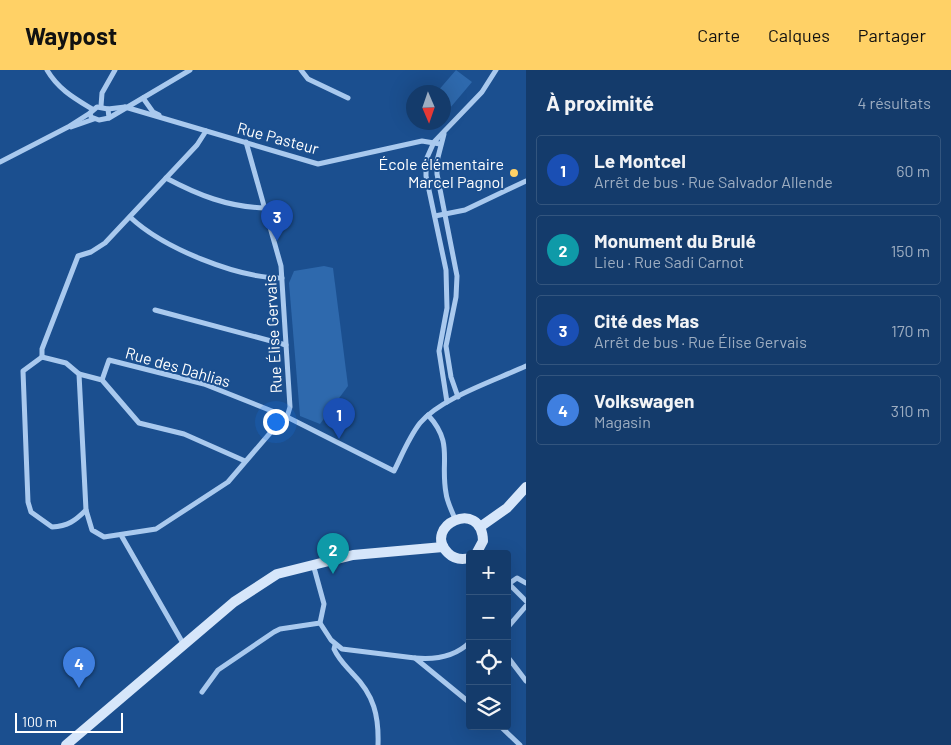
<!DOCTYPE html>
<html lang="fr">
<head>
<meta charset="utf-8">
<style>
	:root { --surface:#143b6b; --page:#1d4271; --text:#f1f3f6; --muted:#9dadc1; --line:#33557e; --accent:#ffd166 }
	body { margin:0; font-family:Barlow,sans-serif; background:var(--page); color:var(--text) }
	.controls { position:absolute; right:15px; bottom:15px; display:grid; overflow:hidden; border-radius:5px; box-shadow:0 5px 20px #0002 }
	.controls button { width:45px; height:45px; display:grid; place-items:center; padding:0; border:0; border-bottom:1px solid var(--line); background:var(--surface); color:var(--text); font:25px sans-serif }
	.compass { position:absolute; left:406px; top:15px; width:45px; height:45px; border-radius:50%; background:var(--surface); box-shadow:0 5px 20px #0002; rotate:178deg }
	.scale { position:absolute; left:15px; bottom:12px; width:108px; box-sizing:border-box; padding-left:5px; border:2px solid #fff; border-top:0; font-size:14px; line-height:18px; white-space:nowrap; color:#fff; -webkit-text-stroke:4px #1b4f8f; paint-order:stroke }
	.you { position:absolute; left:275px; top:351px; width:18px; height:18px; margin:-12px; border:4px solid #fff; border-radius:50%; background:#1a73e8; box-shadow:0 0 0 8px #1a73e833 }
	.badge { display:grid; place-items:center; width:32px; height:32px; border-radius:50%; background:var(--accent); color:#fff; font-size:16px; font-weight:700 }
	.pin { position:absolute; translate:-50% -41px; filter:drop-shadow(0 1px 2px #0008) }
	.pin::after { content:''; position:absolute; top:26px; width:18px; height:15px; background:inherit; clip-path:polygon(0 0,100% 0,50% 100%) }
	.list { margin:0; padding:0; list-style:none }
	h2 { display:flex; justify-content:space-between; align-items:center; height:65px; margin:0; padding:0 20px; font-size:21px }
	h2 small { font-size:16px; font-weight:400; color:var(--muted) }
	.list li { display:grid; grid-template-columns:32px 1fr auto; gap:15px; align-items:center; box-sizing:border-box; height:70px; margin:0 10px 10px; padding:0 10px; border:1px solid var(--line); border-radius:5px }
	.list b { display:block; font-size:19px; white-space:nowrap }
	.list p { margin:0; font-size:16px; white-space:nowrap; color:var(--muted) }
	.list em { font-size:16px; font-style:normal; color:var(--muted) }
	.icon { flex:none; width:28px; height:28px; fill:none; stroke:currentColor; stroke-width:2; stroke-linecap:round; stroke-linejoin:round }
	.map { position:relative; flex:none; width:526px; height:675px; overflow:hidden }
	header { display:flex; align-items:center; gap:30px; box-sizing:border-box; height:70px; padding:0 25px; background:var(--accent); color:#111 }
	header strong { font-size:24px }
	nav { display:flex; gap:28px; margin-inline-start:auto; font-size:18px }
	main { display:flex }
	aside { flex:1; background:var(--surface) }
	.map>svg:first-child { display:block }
	.green { fill:#2e69ad }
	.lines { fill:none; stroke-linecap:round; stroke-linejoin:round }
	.street { stroke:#a9c9ee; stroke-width:5 }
	.secondary { stroke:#d6e6fa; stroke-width:10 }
	.poi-dot { fill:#ffd166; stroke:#1b4f8f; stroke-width:2 }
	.labels { text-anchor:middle; stroke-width:4; stroke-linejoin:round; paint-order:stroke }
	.street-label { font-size:16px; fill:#fff; stroke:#1b4f8f }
	.poi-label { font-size:16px; fill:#fff; stroke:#1b4f8f; text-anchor:end }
</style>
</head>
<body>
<header>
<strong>Waypost</strong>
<nav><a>Carte</a><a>Calques</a><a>Partager</a></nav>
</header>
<main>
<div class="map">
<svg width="526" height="675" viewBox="0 0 526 675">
	<rect width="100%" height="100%" fill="#1b4f8f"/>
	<!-- green -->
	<g class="green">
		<path d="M 456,0 L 472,12 L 450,38 L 444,33 L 443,22 L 437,22 Z"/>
		<path d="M 324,196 L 333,198 L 348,316 L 320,354 L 300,346 L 289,213 L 294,201 Z"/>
	</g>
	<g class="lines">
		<!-- street -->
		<g class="street">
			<path d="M 47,0 C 58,19 74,28 92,39"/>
			<path d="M 301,0 L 308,9 L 348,28"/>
			<path d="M 143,28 L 153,42 L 159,45"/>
			<path d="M 101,36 L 102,23 L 115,0"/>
			<path d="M 97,37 L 108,39 L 109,48 L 99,50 L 91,47 L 90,43 Z"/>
			<path d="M 125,37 L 318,94 L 422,71 L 440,74"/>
			<path d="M 108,39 L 125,37"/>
			<path d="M 109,48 L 190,0"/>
			<path d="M 71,57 L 94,49"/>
			<path d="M 444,64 L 437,91 L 437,104 L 457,206 L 456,227 L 446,276 L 451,307 L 458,327"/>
			<path d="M 0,92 L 68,57 L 90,43"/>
			<path d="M 166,108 C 198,125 228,137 265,138"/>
			<path d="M 435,146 L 465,140 L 526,111"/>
			<path d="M 130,147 C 163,178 237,208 282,208"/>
			<path d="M 155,240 L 286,275"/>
			<path d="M 42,287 L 66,293 L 79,304 L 86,440 L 92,460 L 104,467 L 156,459 L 228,412 L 277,355 L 287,347 L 290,337 L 281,196 L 246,72"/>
			<path d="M 42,287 L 42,279 L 78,186 L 91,182 L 105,173 L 197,75 L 206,61"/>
			<path d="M 42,287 L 23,301 L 28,432 L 31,442 L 52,457 C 68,456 75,451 86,440"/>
			<path d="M 79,304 L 102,310 L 139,353 L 184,364 L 245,391"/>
			<path d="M 102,310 L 109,290 L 204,314 L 287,347 L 394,401 C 402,385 409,367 420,353 C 441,328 496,310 526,296"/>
			<path d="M 447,332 L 439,281 L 447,238 L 446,200 L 426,106 L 426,90 L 434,72 L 482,22 L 496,0"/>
			<path d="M 428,345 C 454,373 440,391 446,423 C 447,432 452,441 455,449"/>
			<path d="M 121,465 L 184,575"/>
			<path d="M 313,494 L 324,534 L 320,553 L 331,570 L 342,579 L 415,588 L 470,633"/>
			<path d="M 509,514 L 526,531"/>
			<path d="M 507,515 L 517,508 L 526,513"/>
			<path d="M 507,558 L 526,536"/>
			<path d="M 335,575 L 334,579 C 339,590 345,595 353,604 C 374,625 379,646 378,675"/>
			<path d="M 507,586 L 526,611"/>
			<path d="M 415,588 C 436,590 455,587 470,572"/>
			<path d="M 202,622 L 218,600 L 274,562 L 280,559 L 320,553"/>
			<path d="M 500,656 L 520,675"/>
		</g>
		<!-- secondary -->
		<g class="secondary">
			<path d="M 480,457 L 507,438 L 526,417"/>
			<path d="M 470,488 C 462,490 454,489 448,483 C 421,456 482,427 483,471 L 476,484"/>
			<path d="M 66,675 L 234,532 L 277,504 L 353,485 L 443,477"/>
		</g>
	</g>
	<!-- markers -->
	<circle class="poi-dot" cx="514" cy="103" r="5"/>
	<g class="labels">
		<!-- street labels -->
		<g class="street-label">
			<text transform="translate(278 68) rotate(15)" y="6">Rue Pasteur</text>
			<text transform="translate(273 264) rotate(-93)" y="6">Rue Élise Gervais</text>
			<text transform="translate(178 297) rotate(16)" y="6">Rue des Dahlias</text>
		</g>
		<!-- poi labels -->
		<g class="poi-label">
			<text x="504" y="100">École élémentaire<tspan x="504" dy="18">Marcel Pagnol</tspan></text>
		</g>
	</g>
</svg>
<div class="controls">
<button>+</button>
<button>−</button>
<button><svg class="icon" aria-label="locate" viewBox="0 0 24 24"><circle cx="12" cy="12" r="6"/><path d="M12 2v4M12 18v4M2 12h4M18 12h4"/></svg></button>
<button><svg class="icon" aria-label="layers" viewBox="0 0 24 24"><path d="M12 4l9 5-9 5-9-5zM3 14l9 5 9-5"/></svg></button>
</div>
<svg class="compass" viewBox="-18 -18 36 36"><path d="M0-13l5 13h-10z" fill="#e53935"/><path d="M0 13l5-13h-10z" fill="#9dadc1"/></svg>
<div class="scale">100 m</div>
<div class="you"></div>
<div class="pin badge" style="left:339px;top:369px;background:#1a4fb4">1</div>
<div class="pin badge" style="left:333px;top:504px;background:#0f9aa8">2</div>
<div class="pin badge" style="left:277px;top:171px;background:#1a4fb4">3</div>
<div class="pin badge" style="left:79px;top:618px;background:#3f7fe0">4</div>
</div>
<aside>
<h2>À proximité<small>4 résultats</small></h2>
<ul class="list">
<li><span class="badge" style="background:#1a4fb4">1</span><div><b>Le Montcel</b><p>Arrêt de bus · Rue Salvador Allende</p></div><em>60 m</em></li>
<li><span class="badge" style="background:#0f9aa8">2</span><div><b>Monument du Brulé</b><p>Lieu · Rue Sadi Carnot</p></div><em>150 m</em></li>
<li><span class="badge" style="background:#1a4fb4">3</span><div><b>Cité des Mas</b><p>Arrêt de bus · Rue Élise Gervais</p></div><em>170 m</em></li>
<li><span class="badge" style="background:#3f7fe0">4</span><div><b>Volkswagen</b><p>Magasin</p></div><em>310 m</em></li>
</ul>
</aside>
</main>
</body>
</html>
